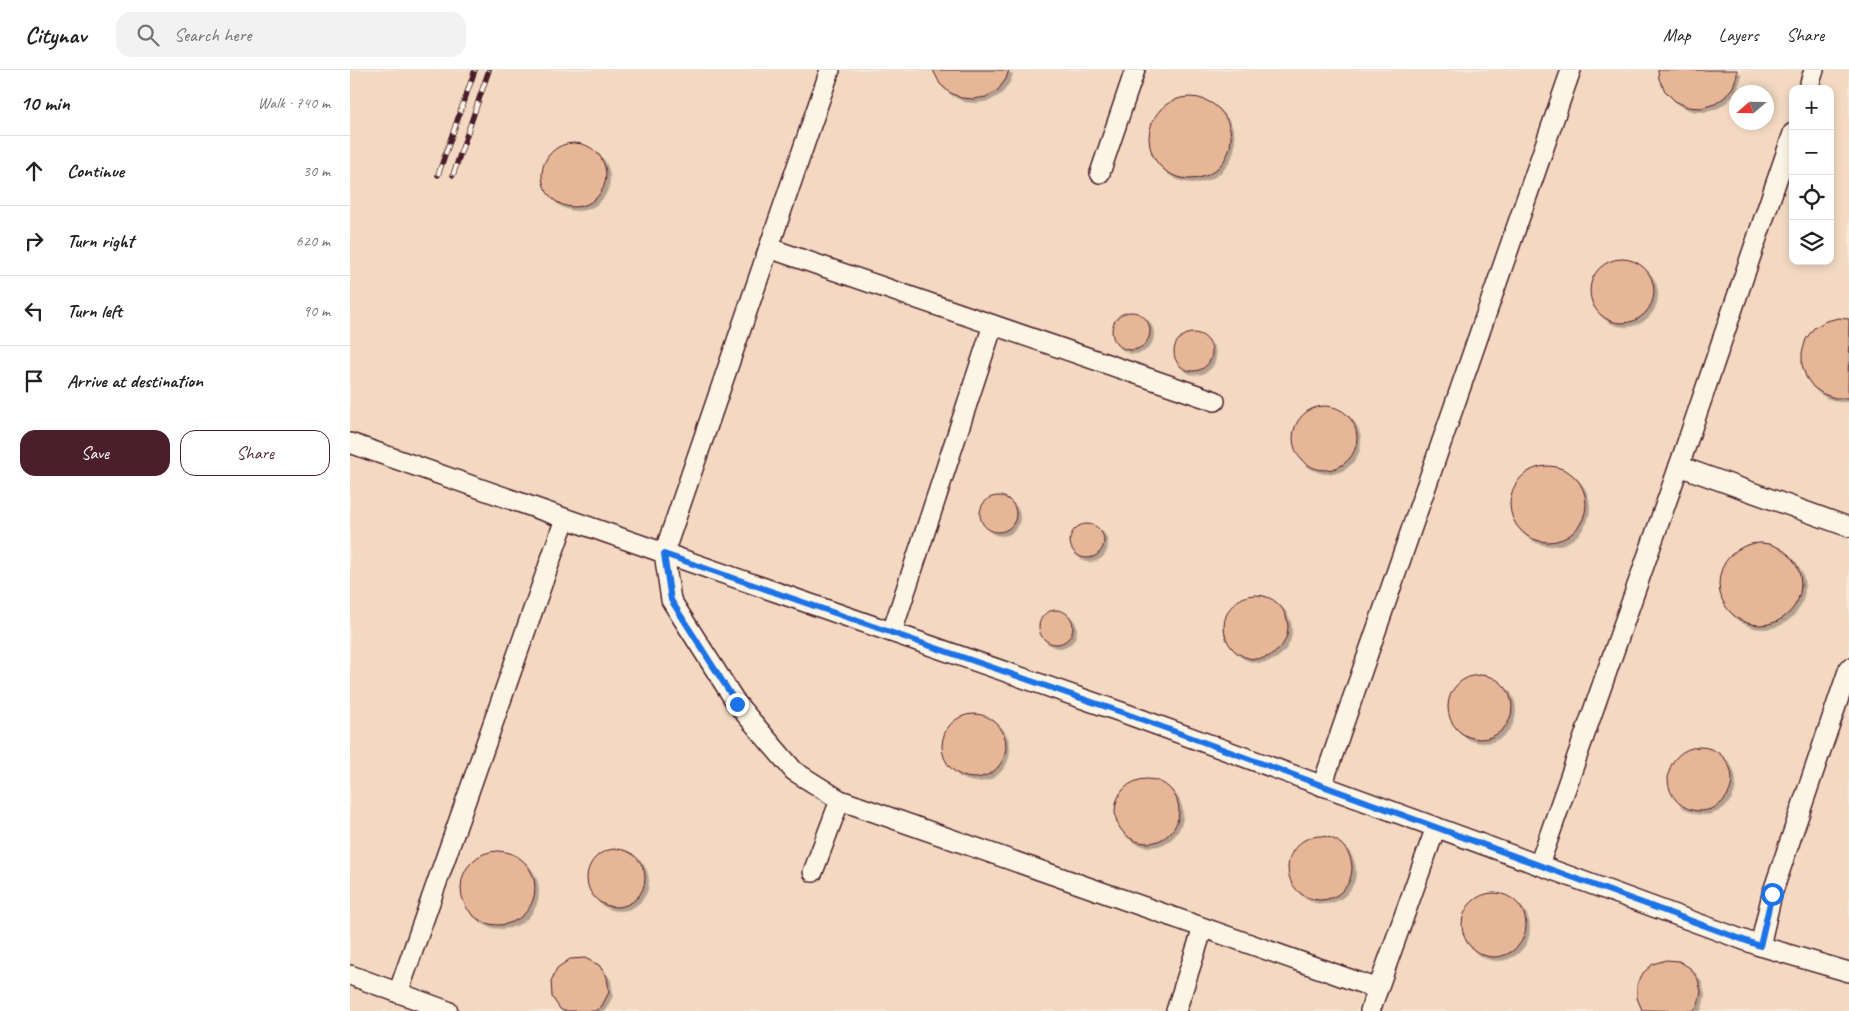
<!DOCTYPE html>
<html lang="en">
<head>
<meta charset="utf-8">
<style>
	:root { --surface:#fff; --page:#f2f2f2; --text:#202124; --muted:#757577; --line:#e0e0e0; --accent:#4a1f2b }
	body { margin:0; font-family:Caveat,sans-serif; background:var(--page); color:var(--text) }
	.controls { position:absolute; right:15px; top:15px; display:grid; overflow:hidden; border-radius:10px; box-shadow:0 2px 8px #0003 }
	.controls button { width:45px; height:45px; display:grid; place-items:center; padding:0; border:0; border-bottom:1px solid var(--line); background:var(--surface); color:var(--text); font:25px sans-serif }
	.compass { position:absolute; left:1379px; top:15px; width:45px; height:45px; border-radius:50%; background:var(--surface); box-shadow:0 2px 8px #0003; rotate:250deg }
	.stop { position:absolute; width:15px; height:15px; margin:-11px; border:4px solid #1a73e8; border-radius:50%; background:#fff }
	.stop.end { background:#1a73e8; border-color:#fff; box-shadow:0 1px 5px #0008 }
	.list { margin:0; padding:0; list-style:none }
	h2 { display:flex; justify-content:space-between; align-items:center; height:65px; margin:0; padding:0 20px; font-size:21px }
	h2 small { font-size:16px; font-weight:400; color:var(--muted) }
	.list li { display:grid; grid-template-columns:32px 1fr auto; gap:15px; align-items:center; box-sizing:border-box; height:70px; padding:0 20px; border-top:1px solid var(--line) }
	.list b { display:block; font-size:19px; white-space:nowrap }
	.list em { font-size:16px; font-style:normal; color:var(--muted) }
	.actions { display:flex; gap:10px; padding:15px 20px }
	.actions a { flex:1; padding:11px 0; border:1px solid var(--accent); border-radius:15px; text-align:center; font-size:18px; color:var(--accent) }
	.actions .main { background:var(--accent); color:#fff }
	.icon { flex:none; width:28px; height:28px; fill:none; stroke:currentColor; stroke-width:2; stroke-linecap:round; stroke-linejoin:round }
	.map { position:relative; flex:none; width:1499px; height:941px; overflow:hidden }
	header { display:flex; align-items:center; gap:30px; box-sizing:border-box; height:70px; padding:0 25px; background:var(--surface); border-bottom:1px solid var(--line) }
	header strong { font-size:24px }
	nav { display:flex; gap:28px; margin-inline-start:auto; font-size:18px }
	.search { width:350px; height:45px; background:var(--page); display:flex; align-items:center; gap:12px; box-sizing:border-box; padding:0 18px; border-radius:15px; color:var(--muted); font-size:19px }
	main { display:flex }
	aside { flex:1; background:var(--surface) }
	.map>svg:first-child { display:block }
	.built { fill:#f3d9c2; fill-rule:evenodd }
	.building { fill:#e6b697; stroke:#4a1f2b; filter:url(#shadow) }
	.lines { fill:none; stroke-linecap:round; stroke-linejoin:round }
	.minor-casing { stroke:#4a1f2b; stroke-width:22 }
	.minor { stroke:#fcf5e5; stroke-width:19 }
	.rail-casing { stroke:#4a1f2b; stroke-width:5.5 }
	.rail { stroke:#fcf5e5; stroke-width:4; stroke-dasharray:11; stroke-linecap:butt }
	.route { stroke:#1a73e8; stroke-width:6 }
</style>
</head>
<body>
<header>
<strong>Citynav</strong>
<div class="search"><svg class="icon" aria-label="search" viewBox="0 0 24 24"><circle cx="10" cy="10" r="6"/><path d="M15 15l6 6"/></svg>Search here</div>
<nav><a>Map</a><a>Layers</a><a>Share</a></nav>
</header>
<main>
<aside>
<h2>10 min<small>Walk · 740 m</small></h2>
<ul class="list">
<li><svg class="icon" aria-label="ahead" viewBox="0 0 24 24"><path d="M12 20V5M6 11l6-6 6 6"/></svg><div><b>Continue</b></div><em>30 m</em></li>
<li><svg class="icon" aria-label="right" viewBox="0 0 24 24"><path d="M7 20v-9h11M14 6l5 5-5 5"/></svg><div><b>Turn right</b></div><em>620 m</em></li>
<li><svg class="icon" aria-label="left" viewBox="0 0 24 24"><path d="M17 20v-9H6M10 6l-5 5 5 5"/></svg><div><b>Turn left</b></div><em>90 m</em></li>
<li><svg class="icon" aria-label="arrive" viewBox="0 0 24 24"><path d="M6 21V4h12l-3 4 3 4H6"/></svg><div><b>Arrive at destination</b></div></li>
</ul>
<div class="actions"><a class="main">Save</a><a>Share</a></div>
</aside>
<div class="map">
<svg width="1499" height="941" viewBox="0 0 1499 941">
	<defs>
		<filter id="shadow"><feDropShadow dx="3.5" dy="3.5" stdDeviation="0" flood-color="#0004"/></filter>
	</defs>
	<rect width="100%" height="100%" fill="#f8e8d5"/>
	<filter id="ink" filterUnits="userSpaceOnUse"><feTurbulence type="fractalNoise" baseFrequency=".02" numOctaves="2"/><feDisplacementMap in="SourceGraphic" scale="10" xChannelSelector="R" yChannelSelector="G"/><feConvolveMatrix kernelMatrix="1 2 1 2 8 2 1 2 1" color-interpolation-filters="sRGB"/></filter>
	<g filter="url(#ink)">
		<!-- built -->
		<path class="built" d="M 0,0 L 1499,0 L 1499,941 L 0,941 ZM 1443,19 L 1480,19 L 1480,191 L 1443,191 ZM 1386,22 L 1416,22 L 1416,52 L 1386,52 Z"/>
		<!-- building -->
		<g class="building">
			<path d="M 583,0 L 659,0 L 656,9 L 648,20 L 636,27 L 623,29 L 611,28 L 599,22 L 590,14 Z"/>
			<path d="M 1308,0 L 1387,0 L 1387,5 L 1383,17 L 1375,27 L 1365,34 L 1351,38 L 1338,37 L 1325,31 L 1315,21 L 1309,9 Z"/>
			<circle cx="840" cy="68" r="41"/>
			<circle cx="224" cy="105" r="32"/>
			<circle cx="1272" cy="221" r="32"/>
			<circle cx="781" cy="261" r="19"/>
			<path d="M 1489,248 L 1499,249 L 1498,328 L 1485,328 L 1473,324 L 1463,317 L 1456,307 L 1452,295 L 1452,283 L 1456,269 L 1464,258 L 1476,251 Z"/>
			<circle cx="843" cy="282" r="19"/>
			<circle cx="975" cy="368" r="32"/>
			<circle cx="1198" cy="434" r="38"/>
			<circle cx="648" cy="444" r="18"/>
			<circle cx="737" cy="471" r="17"/>
			<circle cx="1410" cy="514" r="41"/>
			<circle cx="906" cy="557" r="32"/>
			<circle cx="706" cy="557" r="17"/>
			<circle cx="1130" cy="637" r="32"/>
			<circle cx="624" cy="676" r="32"/>
			<circle cx="1350" cy="709" r="32"/>
			<circle cx="797" cy="741" r="32"/>
			<circle cx="970" cy="798" r="32"/>
			<circle cx="266" cy="808" r="29"/>
			<circle cx="148" cy="818" r="37"/>
			<circle cx="1144" cy="855" r="32"/>
			<path d="M 235,888 L 249,895 L 257,907 L 259,922 L 252,936 L 245,941 L 214,941 L 210,939 L 202,927 L 201,911 L 207,898 L 220,889 Z"/>
			<path d="M 1316,890 L 1329,891 L 1340,898 L 1348,909 L 1351,922 L 1348,935 L 1343,941 L 1292,940 L 1287,928 L 1287,915 L 1293,903 L 1303,894 Z"/>
		</g>
		<g class="lines">
			<defs>
				<g id="minor">
					<path d="M 480,0 L 314,483 L 774,643 L 1410,876 L 1499,902"/>
					<path d="M 1458,19 L 1464,0"/>
					<path d="M 750,103 L 785,0"/>
					<path d="M 419,178 L 865,331"/>
					<path d="M 0,373 L 314,483 L 321,530 L 387,634 L 444,701 L 490,730 L 1028,919"/>
					<path d="M 1329,396 L 1499,457"/>
					<path d="M 542,562 L 643,255"/>
					<path d="M 972,716 L 1221,0"/>
					<path d="M 1189,795 L 1329,396 L 1443,63"/>
					<path d="M 463,802 L 490,730"/>
					<path d="M 1410,876 L 1422,824 L 1499,598"/>
					<path d="M 0,905 L 98,941"/>
					<path d="M 48,923 L 215,449"/>
					<path d="M 826,941 L 853,858"/>
					<path d="M 1020,941 L 1086,757"/>
				</g>
			</defs>
			<!-- minor casing -->
			<use href="#minor" class="minor-casing"/>
			<!-- minor -->
			<use href="#minor" class="minor"/>
			<defs>
				<g id="rail">
					<path d="M 88,105 L 125,0"/>
					<path d="M 103,105 L 139,0"/>
				</g>
			</defs>
			<!-- rail casing -->
			<use href="#rail" class="rail-casing"/>
			<!-- rail -->
			<use href="#rail" class="rail"/>
		</g>
	</g>
	<g class="lines" filter="url(#ink)">
		<!-- route -->
		<path class="route" d="M 387,634 L 321,530 L 314,484 L 774,643 L 1410,876 L 1422,824"/>
	</g>
</svg>
<div class="controls">
<button>+</button>
<button>−</button>
<button><svg class="icon" aria-label="locate" viewBox="0 0 24 24"><circle cx="12" cy="12" r="6"/><path d="M12 2v4M12 18v4M2 12h4M18 12h4"/></svg></button>
<button><svg class="icon" aria-label="layers" viewBox="0 0 24 24"><path d="M12 4l9 5-9 5-9-5zM3 14l9 5 9-5"/></svg></button>
</div>
<svg class="compass" viewBox="-18 -18 36 36"><path d="M0-13l5 13h-10z" fill="#e53935"/><path d="M0 13l5-13h-10z" fill="#757577"/></svg>
<div class="stop" style="left:1422px;top:824px"></div>
<div class="stop end" style="left:387px;top:634px"></div>
</div>
</main>
</body>
</html>
